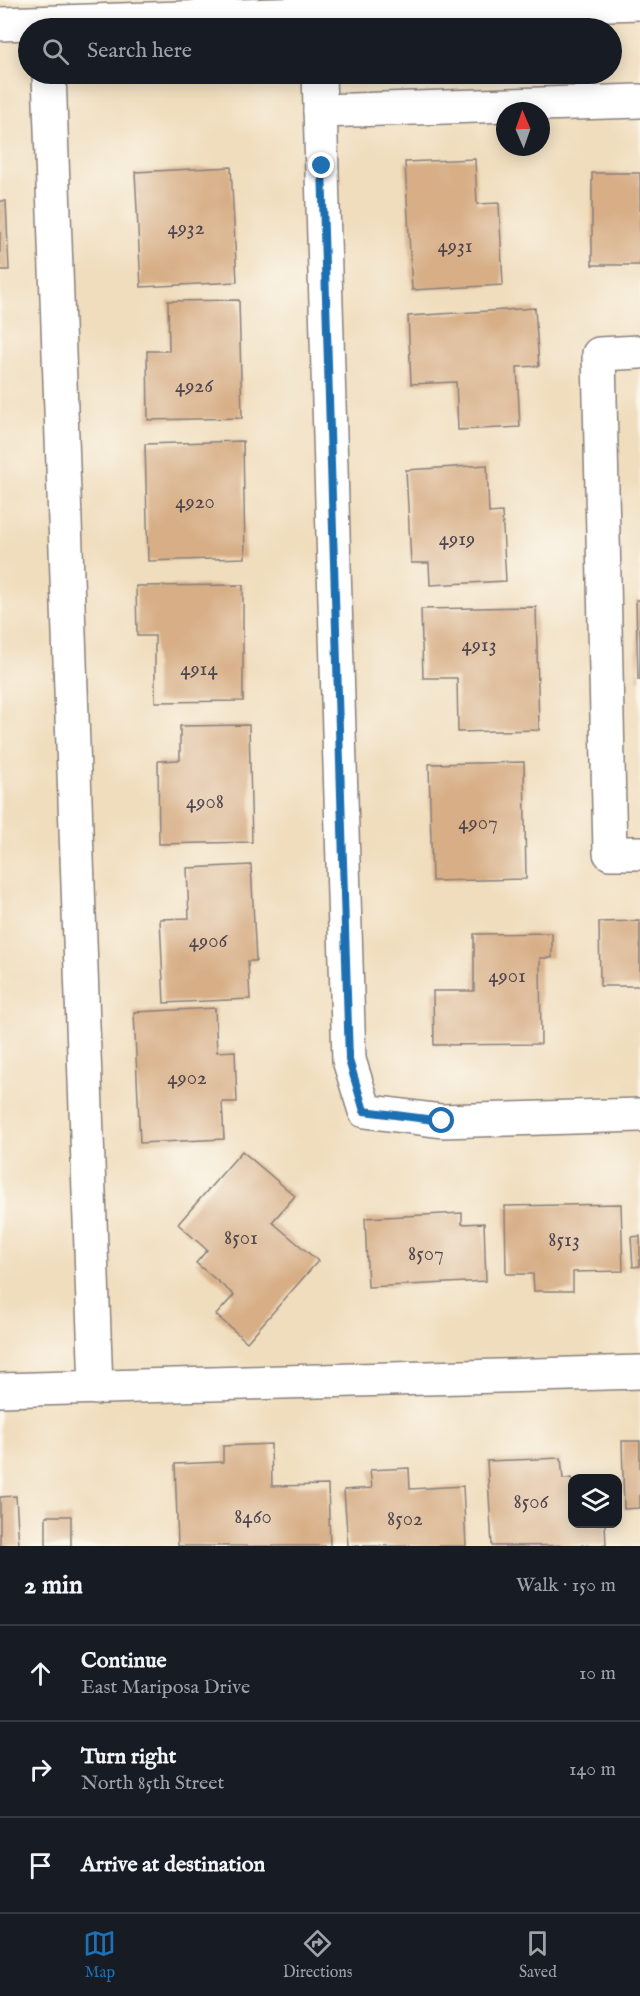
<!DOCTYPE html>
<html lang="en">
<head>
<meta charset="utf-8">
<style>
	:root { --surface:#171b24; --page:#20242c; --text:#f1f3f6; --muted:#9ea1a6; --line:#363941; --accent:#1f6fb2 }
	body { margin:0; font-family:"IM FELL English",serif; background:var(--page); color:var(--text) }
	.controls { position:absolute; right:18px; bottom:18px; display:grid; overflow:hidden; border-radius:12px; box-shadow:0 3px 15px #0003 }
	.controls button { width:54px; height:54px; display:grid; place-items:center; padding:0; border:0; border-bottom:2px solid var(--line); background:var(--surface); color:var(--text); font:30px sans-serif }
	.compass { position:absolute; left:496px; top:102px; width:54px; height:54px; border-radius:50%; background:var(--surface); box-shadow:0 3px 15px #0003; rotate:358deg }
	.stop { position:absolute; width:18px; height:18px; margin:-14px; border:4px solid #1f6fb2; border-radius:50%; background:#fff }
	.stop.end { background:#1f6fb2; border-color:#fff; box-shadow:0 2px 6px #0008 }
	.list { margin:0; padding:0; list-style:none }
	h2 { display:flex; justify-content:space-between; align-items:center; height:78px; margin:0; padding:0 24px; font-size:26px }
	h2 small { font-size:20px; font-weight:400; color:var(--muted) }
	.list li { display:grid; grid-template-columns:39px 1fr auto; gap:18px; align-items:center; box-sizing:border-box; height:96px; padding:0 24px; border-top:2px solid var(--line) }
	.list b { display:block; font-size:22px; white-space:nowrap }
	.list p { margin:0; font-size:20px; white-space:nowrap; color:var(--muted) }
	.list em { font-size:20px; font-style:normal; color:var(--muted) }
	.icon { flex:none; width:33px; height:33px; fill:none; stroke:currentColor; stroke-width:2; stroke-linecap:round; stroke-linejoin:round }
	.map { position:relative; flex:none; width:640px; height:1546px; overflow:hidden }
	.search { position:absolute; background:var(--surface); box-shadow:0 3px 15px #0003; left:18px; right:18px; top:18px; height:66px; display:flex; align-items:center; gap:15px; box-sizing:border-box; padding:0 21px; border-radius:33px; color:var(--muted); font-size:22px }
	.sheet { height:366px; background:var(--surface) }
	nav { display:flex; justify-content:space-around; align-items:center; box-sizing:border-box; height:84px; border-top:2px solid var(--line); background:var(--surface); font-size:16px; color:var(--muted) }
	nav a { display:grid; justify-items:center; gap:3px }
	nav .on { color:var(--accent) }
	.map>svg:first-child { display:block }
	.building { fill:#d7ae86 }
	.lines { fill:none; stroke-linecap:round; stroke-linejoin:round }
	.minor-casing { stroke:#89807c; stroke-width:36 }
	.major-casing { stroke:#89807c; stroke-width:36 }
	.minor { stroke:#fff; stroke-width:33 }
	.major { stroke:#fff; stroke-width:33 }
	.route { stroke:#1f6fb2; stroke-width:8 }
	.labels { text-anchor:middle; stroke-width:6; stroke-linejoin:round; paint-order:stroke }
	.number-label { font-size:21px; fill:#4f454e }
</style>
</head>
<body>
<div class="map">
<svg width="640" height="1546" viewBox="0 0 640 1546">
	<rect width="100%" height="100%" fill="#fbf7ec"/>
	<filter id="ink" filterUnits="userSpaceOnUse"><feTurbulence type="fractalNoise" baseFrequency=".0167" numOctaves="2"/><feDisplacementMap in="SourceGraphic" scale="12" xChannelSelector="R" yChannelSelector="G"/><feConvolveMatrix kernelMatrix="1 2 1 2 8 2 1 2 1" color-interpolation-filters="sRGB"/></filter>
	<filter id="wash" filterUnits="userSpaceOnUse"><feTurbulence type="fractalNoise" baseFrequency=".008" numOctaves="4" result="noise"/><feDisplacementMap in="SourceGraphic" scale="24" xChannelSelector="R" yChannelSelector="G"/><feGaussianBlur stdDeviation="1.35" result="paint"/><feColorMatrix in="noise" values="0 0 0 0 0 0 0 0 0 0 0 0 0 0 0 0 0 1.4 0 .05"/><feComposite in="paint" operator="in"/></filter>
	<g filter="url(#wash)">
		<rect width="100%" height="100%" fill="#f0ddbd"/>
		<g id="blocks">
			<!-- building -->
			<g class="building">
				<path d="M 475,159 L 477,204 L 499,203 L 503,285 L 412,290 L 405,162 Z"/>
				<path d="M 231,167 L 237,282 L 141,287 L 135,172 Z"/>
				<rect x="592" y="173" width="48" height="92"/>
				<path d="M 0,201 L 6,201 L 9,270 L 0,270 Z"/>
				<path d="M 239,300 L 242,418 L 148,420 L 147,351 L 169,351 L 168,301 Z"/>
				<path d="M 535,308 L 539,366 L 517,367 L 520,427 L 458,430 L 456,382 L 411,384 L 408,316 Z"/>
				<path d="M 243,441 L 245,558 L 148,561 L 145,444 Z"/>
				<path d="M 487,465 L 489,513 L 502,512 L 506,581 L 430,585 L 429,563 L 411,563 L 406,470 Z"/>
				<path d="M 243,585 L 243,701 L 155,702 L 155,636 L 137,636 L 136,586 Z"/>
				<path d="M 636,600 L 640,600 L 640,680 L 638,680 Z"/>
				<path d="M 536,607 L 539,730 L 458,732 L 457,678 L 423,678 L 421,609 Z"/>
				<path d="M 249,725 L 252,842 L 159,844 L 158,761 L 180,760 L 180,726 Z"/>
				<path d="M 524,762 L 526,879 L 432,881 L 429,764 Z"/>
				<path d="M 251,865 L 256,961 L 248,961 L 250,999 L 164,1003 L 160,919 L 189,918 L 187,868 Z"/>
				<path d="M 640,921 L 640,986 L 600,986 L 599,922 Z"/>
				<path d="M 552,933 L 552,958 L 540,958 L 541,1044 L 434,1045 L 433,991 L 474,991 L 474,934 Z"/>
				<path d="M 215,1008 L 217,1052 L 235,1051 L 237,1102 L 222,1102 L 224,1139 L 140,1143 L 134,1012 Z"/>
				<path d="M 242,1151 L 295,1196 L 272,1222 L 318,1261 L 247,1342 L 216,1315 L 234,1295 L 196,1263 L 207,1250 L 178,1224 Z"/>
				<path d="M 621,1204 L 623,1271 L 573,1272 L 573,1291 L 534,1291 L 533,1274 L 506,1274 L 505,1206 Z"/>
				<path d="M 462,1213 L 462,1224 L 484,1223 L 486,1281 L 368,1287 L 365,1218 Z"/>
				<path d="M 640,1236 L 640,1266 L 633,1267 L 631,1237 Z"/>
				<path d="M 622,1441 L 640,1441 L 640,1508 L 624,1509 Z"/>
				<path d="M 271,1444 L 272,1486 L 328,1485 L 330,1546 L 178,1546 L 175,1464 L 223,1462 L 223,1446 Z"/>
				<path d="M 561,1458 L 563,1479 L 572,1478 L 572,1524 L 605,1524 L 606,1545 L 492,1546 L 487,1461 Z"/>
				<path d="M 409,1468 L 410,1489 L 463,1486 L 466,1546 L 348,1546 L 344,1490 L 372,1488 L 370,1470 Z"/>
				<path d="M 16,1496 L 19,1546 L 0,1546 L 0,1497 Z"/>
				<rect x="46" y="1516" width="25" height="30"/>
			</g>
		</g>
	</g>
	<g filter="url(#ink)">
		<use href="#blocks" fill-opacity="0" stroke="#89807c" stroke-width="1.5"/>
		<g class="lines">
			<defs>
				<g id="minor">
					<path d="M 49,74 L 96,1388"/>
					<path d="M 319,74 L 349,1060 L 365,1111 L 442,1121 L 640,1115"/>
					<path d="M 320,111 L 640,101"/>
					<path d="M 640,352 L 599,354 L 610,853 L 640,853"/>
					<path d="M 0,1390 L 640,1372"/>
				</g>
				<path id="major" d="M 0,24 L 640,3"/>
			</defs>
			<!-- minor casing -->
			<use href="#minor" class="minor-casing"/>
			<!-- major casing -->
			<use href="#major" class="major-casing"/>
			<!-- minor -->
			<use href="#minor" class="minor"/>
			<!-- major -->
			<use href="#major" class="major"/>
		</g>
	</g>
	<g class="lines" filter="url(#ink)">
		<!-- route -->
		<path class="route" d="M 322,166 L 349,1060 L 364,1111 L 442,1121"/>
	</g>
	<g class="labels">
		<!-- number labels -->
		<g class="number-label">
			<text x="186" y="234">4932</text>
			<text x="455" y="252">4931</text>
			<text x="194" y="392">4926</text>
			<text x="195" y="508">4920</text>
			<text x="457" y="545">4919</text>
			<text x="479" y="651">4913</text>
			<text x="199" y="675">4914</text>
			<text x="205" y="808">4908</text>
			<text x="478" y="829">4907</text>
			<text x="208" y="947">4906</text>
			<text x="507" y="982">4901</text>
			<text x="187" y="1084">4902</text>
			<text x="241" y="1244">8501</text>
			<text x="564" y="1246">8513</text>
			<text x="426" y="1260">8507</text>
			<text x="531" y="1508">8506</text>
			<text x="253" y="1523">8460</text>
			<text x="405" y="1525">8502</text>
		</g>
	</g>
</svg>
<div class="controls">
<button><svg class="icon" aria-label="layers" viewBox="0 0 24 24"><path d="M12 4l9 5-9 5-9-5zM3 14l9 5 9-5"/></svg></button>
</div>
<svg class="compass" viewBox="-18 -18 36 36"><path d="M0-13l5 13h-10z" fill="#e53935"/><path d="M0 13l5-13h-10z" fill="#9ea1a6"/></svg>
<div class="stop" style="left:442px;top:1121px"></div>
<div class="stop end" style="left:322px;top:166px"></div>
<div class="search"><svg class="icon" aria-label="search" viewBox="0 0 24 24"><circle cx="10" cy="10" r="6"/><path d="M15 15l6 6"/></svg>Search here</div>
</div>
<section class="sheet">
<h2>2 min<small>Walk · 150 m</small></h2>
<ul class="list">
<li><svg class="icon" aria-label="ahead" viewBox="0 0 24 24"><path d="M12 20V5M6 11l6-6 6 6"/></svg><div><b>Continue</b><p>East Mariposa Drive</p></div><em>10 m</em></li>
<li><svg class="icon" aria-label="right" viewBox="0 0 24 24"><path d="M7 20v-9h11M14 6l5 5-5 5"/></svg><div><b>Turn right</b><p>North 85th Street</p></div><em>140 m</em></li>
<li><svg class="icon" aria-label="arrive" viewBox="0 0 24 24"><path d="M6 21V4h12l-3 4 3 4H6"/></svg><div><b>Arrive at destination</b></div></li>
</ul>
</section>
<nav>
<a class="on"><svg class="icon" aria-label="map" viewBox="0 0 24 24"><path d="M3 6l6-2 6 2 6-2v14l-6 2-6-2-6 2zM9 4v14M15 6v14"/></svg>Map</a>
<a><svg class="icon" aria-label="directions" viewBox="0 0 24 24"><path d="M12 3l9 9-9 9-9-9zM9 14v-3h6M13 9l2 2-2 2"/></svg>Directions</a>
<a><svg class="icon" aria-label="saved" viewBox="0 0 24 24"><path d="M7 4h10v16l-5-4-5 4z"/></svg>Saved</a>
</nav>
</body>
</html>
